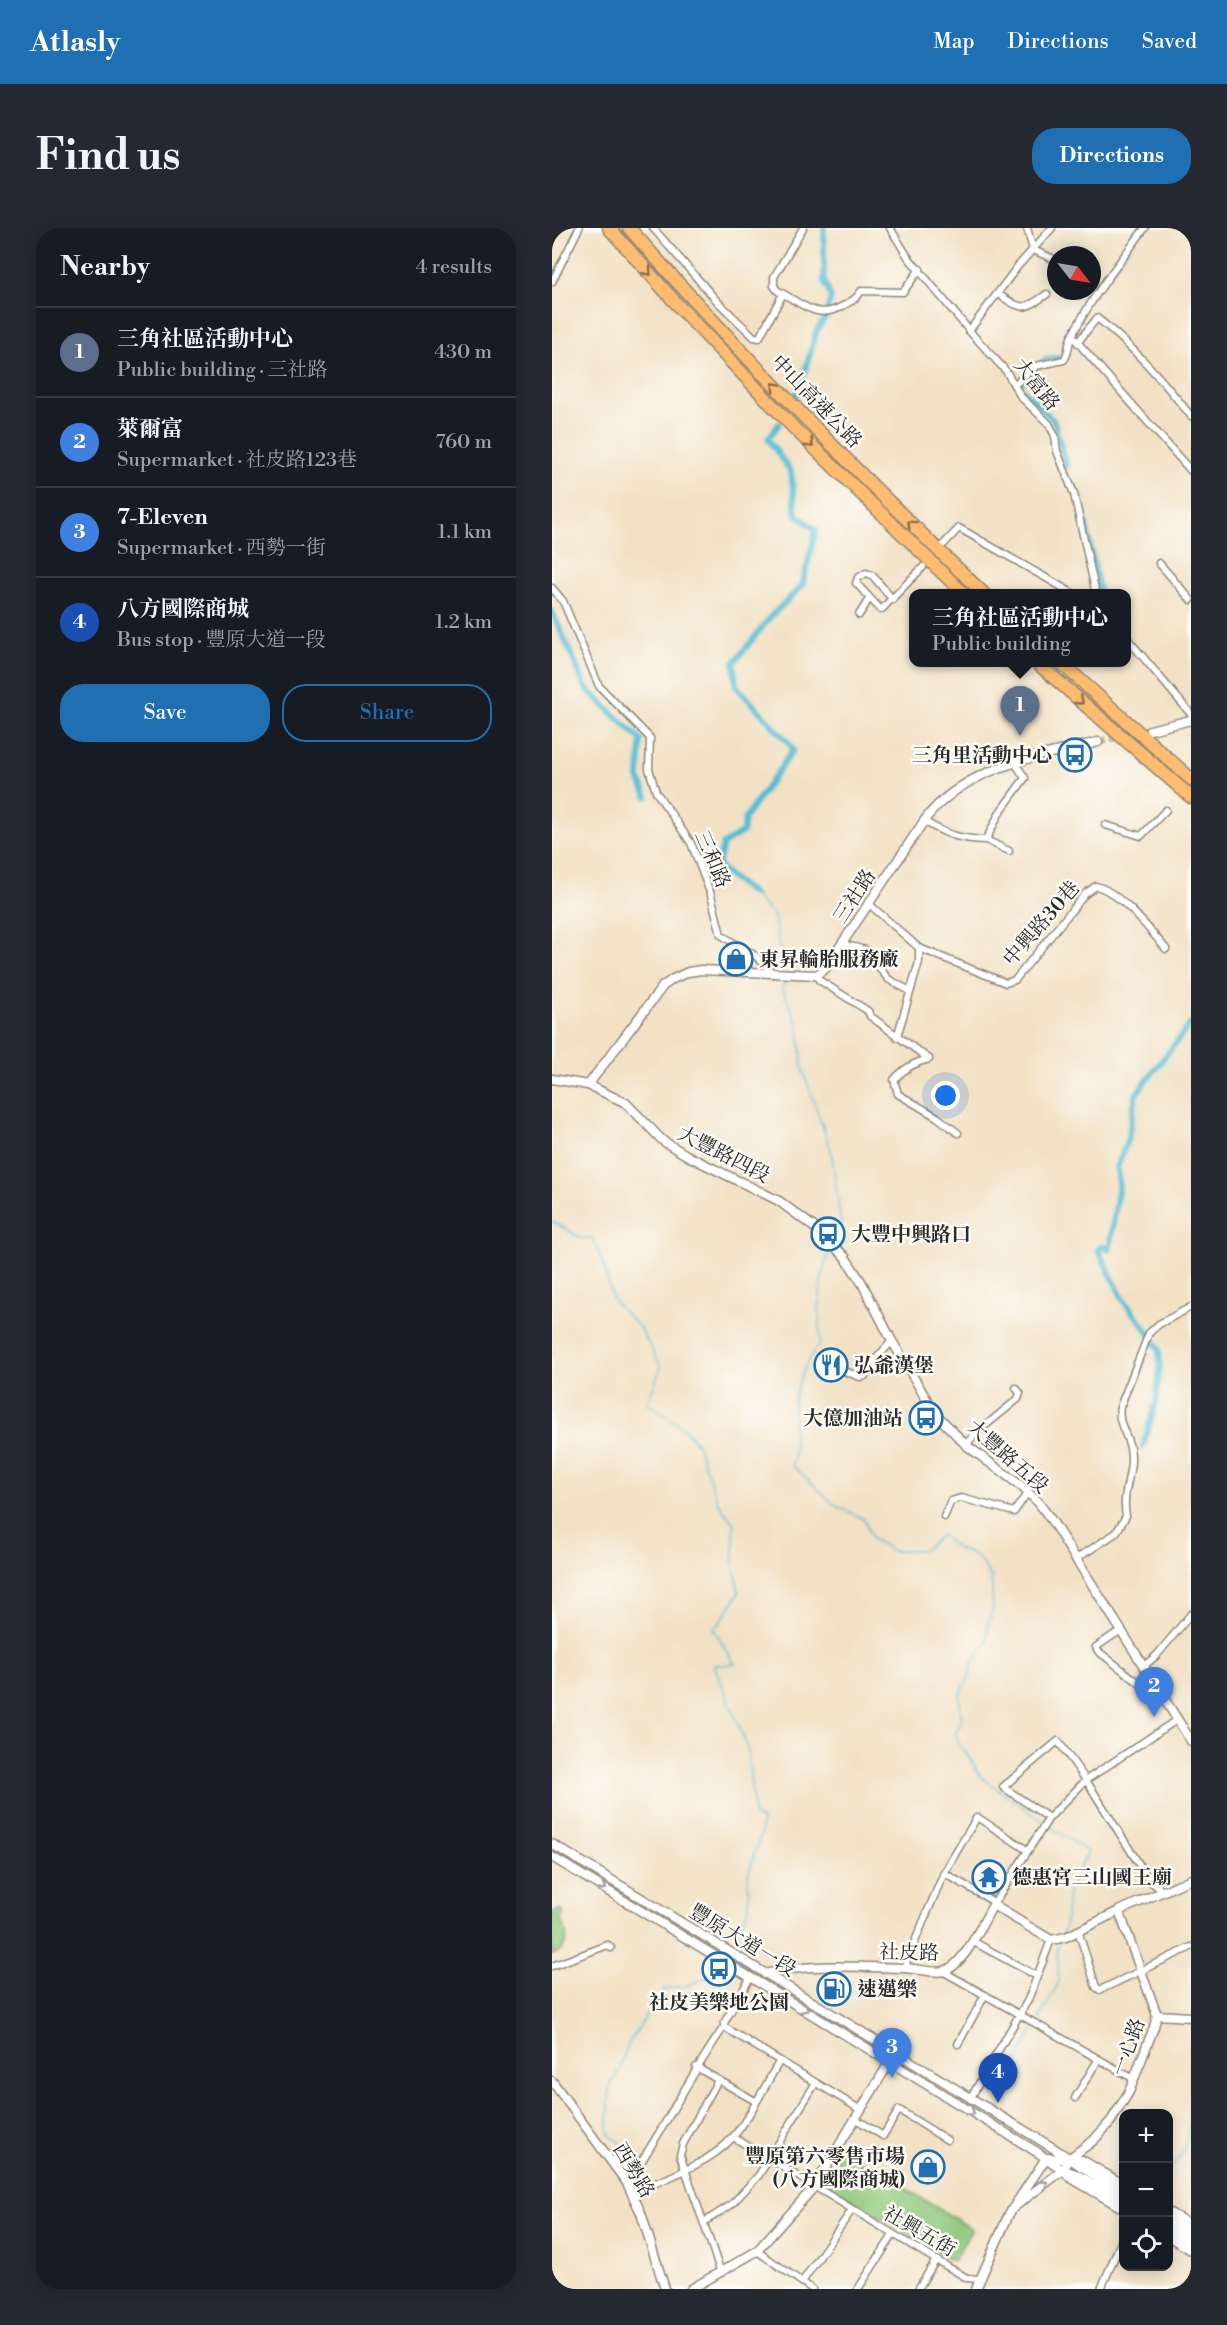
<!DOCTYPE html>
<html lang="en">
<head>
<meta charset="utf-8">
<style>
	:root { --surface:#171b24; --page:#242831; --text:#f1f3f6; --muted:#9ea1a6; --line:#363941; --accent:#1f6fb2 }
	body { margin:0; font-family:"Libre Bodoni","Noto Serif TC",serif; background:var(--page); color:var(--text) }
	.controls { position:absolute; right:18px; bottom:18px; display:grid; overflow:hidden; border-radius:12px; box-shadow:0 3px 15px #0003 }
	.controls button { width:54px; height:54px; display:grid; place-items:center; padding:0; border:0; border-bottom:2px solid var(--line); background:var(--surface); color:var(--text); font:30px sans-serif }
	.compass { position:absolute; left:495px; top:18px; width:54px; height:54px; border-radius:50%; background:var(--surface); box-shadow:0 3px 15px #0003; rotate:121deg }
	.you { position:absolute; left:394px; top:868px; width:21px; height:21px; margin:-15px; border:4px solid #fff; border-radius:50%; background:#1a73e8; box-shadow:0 0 0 9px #1a73e833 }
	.badge { display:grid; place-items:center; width:39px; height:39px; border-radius:50%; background:var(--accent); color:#fff; font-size:20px; font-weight:700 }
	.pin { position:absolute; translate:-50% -50px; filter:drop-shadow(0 2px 3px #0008) }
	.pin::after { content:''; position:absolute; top:32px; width:21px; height:18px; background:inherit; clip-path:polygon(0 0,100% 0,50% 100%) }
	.popup { position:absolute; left:357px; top:361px; width:222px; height:78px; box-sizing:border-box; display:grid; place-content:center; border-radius:12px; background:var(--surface); filter:drop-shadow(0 2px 4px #0005); font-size:20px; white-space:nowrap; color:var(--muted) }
	.popup b { font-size:22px; color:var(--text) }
	.popup::after { content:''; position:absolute; left:50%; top:100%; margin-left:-12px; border:12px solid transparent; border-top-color:var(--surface) }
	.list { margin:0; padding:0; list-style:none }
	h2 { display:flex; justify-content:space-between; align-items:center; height:78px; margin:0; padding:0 24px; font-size:26px }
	h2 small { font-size:20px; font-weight:400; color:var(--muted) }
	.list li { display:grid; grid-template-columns:39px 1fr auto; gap:18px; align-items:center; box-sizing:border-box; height:90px; padding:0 24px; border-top:2px solid var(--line) }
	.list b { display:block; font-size:22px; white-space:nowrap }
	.list p { margin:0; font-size:20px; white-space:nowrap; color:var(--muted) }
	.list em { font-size:20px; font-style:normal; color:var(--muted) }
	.actions { display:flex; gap:12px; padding:18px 24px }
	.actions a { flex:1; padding:14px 0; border:2px solid var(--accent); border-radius:24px; text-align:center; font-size:21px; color:var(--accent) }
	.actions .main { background:var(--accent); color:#fff }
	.icon { flex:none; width:33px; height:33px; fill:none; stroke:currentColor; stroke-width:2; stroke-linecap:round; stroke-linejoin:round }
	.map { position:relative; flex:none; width:639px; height:2061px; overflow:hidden; border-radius:24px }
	header { display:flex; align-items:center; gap:36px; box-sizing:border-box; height:84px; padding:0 30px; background:var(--accent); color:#fff }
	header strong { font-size:28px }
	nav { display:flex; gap:33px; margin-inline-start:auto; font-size:21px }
	.intro { display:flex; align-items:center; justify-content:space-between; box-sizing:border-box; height:144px; padding:0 36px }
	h1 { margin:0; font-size:42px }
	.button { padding:15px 27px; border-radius:24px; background:var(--accent); color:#fff; font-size:21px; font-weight:700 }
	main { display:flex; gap:36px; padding:0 36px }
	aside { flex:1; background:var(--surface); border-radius:24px; box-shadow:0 3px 15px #0003 }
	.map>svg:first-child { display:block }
	.green { fill:#91ca7e; stroke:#5e7a54; stroke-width:1.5 }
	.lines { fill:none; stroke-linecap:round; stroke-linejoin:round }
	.stream { stroke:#56bdd3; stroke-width:1.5 }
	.canal { stroke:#56bdd3; stroke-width:6 }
	.tertiary-tunnel { stroke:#cabda5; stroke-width:8; stroke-dasharray:8 4; stroke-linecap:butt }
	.minor-casing { stroke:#8e8678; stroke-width:9 }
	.tertiary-casing { stroke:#8e8678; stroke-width:11 }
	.motorway-casing { stroke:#8e8678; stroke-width:15 }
	.minor { stroke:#fff; stroke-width:6 }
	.tertiary { stroke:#fff; stroke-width:8 }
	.motorway { stroke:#febc70; stroke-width:12 }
	.oneway { stroke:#8a6c4a }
	.oneway2 { stroke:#a0a0a0 }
	.labels { text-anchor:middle; stroke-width:5; stroke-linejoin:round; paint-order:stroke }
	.street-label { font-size:20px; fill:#2b2b2b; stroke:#fdfcf7 }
	.poi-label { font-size:20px; font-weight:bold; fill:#2b2b2b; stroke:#fdfcf7; text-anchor:start }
</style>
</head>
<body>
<header>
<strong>Atlasly</strong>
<nav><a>Map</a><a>Directions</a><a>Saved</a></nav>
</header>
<div class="intro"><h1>Find us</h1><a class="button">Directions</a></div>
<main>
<aside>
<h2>Nearby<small>4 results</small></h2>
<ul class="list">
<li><span class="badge" style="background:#5c6f8a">1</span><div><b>三角社區活動中心</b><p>Public building · 三社路</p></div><em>430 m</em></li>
<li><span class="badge" style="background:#3f7fe0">2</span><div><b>萊爾富</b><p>Supermarket · 社皮路123巷</p></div><em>760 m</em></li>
<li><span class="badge" style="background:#3f7fe0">3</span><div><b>7-Eleven</b><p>Supermarket · 西勢一街</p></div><em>1.1 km</em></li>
<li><span class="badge" style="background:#1a4fb4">4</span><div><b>八方國際商城</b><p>Bus stop · 豐原大道一段</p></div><em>1.2 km</em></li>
</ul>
<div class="actions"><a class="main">Save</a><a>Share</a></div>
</aside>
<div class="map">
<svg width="639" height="2061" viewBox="0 0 639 2061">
	<rect width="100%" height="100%" fill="#fdfcf7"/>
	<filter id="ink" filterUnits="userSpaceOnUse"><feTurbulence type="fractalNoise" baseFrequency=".0167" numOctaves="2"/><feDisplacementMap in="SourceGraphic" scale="12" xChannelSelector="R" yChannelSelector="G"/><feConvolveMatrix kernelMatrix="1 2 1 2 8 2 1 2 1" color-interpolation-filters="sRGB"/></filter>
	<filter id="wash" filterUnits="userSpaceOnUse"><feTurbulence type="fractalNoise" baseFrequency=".008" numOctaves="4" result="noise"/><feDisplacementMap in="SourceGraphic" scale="24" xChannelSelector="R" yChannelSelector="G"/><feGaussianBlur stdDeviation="1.35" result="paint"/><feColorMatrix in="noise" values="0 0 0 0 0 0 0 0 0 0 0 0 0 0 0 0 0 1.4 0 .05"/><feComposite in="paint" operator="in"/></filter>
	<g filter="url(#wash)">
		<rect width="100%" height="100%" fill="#f2e1c4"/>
		<!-- green -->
		<g class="green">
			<path d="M 9,1681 L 12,1687 L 8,1689 C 13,1703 19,1709 9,1723 L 0,1727 L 0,1685 Z"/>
			<path d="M 290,1922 L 420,2001 L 401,2033 L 270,1954 Z"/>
		</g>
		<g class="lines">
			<!-- stream -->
			<g class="stream">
				<path d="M 201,666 L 222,688 L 227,719 L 243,741"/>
				<path d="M 237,750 L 230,760 L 247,798 L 251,843 L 279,922 L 289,994 L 282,1011"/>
				<path d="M 0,993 L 29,1010 L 40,1010 L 51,1034 L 60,1069 L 65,1077 L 88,1100 L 109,1139 L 95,1175 L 133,1201 L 145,1216 L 166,1274 L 182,1296 L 182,1337 L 187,1365 L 167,1396 L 161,1400 L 183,1436 L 162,1437 L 195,1518 L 202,1588 L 210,1592 L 209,1606 L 196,1647 L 197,1681 L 189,1695 L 187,1709 L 181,1721"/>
				<path d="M 279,1018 C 265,1054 267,1079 268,1116 C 254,1132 243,1159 241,1181 C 240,1201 246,1217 240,1237 L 284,1278 L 312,1291 L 320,1311 L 341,1323 L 372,1322 L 389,1307 L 404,1320 L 424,1328 L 439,1348 L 441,1380 L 436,1397 L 435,1415 L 421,1432 L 417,1449 L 407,1468 L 410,1493 L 403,1505 L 407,1517 L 415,1526 L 429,1549 L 492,1594"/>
				<path d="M 496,1597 L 536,1624 L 516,1663 L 513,1699 L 510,1706"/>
				<path d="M 486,1793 L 507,1754 L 505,1721 L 507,1714"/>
				<path d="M 436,1861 L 455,1853 L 484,1797"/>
				<path d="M 80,1937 L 73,1920 L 56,1905 L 57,1860 L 66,1845 L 77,1815 L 112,1761 L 134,1758 L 168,1743 L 171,1738"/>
				<path d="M 616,1940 C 633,1933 635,1907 639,1892"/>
			</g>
			<!-- canal -->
			<g class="canal">
				<path d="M 553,50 L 588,0"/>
				<path d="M 244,167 L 248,160 L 265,102 L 273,90 L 279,69 L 272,53 L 272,0"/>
				<path d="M 514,238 L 502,193 L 466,157 L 482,144 L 493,131 L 507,130 L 512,127 L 513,114 L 523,96"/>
				<path d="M 522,258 L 532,286 L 548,366"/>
				<path d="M 0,383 L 34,460 L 89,512 L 87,550 L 95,569"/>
				<path d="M 574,414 L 575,415"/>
				<path d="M 201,666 L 178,649 L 166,637 L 171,616 L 191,604 L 193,590 L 241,522 L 236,514 L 184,458 L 182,435 L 219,388 L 250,358 L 264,302 L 244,286 L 239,244 L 216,211 L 227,196"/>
				<path d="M 591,1218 L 604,1174 L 608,1136 L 607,1122 L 593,1099 L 572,1073 L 546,1022 L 550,1018 L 557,1022 L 567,956 L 565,940 L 576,910 L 584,866 L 639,795"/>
			</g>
		</g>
	</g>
	<g filter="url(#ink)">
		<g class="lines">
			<!-- tertiary-tunnel -->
			<path class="tertiary-tunnel" d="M 546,514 L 589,504"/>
			<defs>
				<g id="minor">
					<path d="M 101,0 L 165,73 L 202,109 L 207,110 L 231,66"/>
					<path d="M 251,0 L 222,49 L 222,58 L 226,63 C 250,75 264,93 291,78 C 299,73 305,71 309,63 L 351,64 L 368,41"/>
					<path d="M 338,0 L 356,29 L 421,107 L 454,143 L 469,169 L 497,196 L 503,208 L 505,223 L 522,266 L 544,366"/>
					<path d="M 475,0 L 481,22 L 504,32"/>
					<path d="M 0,54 L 27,0"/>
					<path d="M 446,66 C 470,81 470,84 495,66"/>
					<path d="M 417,103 L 466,38 L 500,0"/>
					<path d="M 520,108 L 639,243"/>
					<path d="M 526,114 L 545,90 C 581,118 611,153 639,188"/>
					<path d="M 462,157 L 484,138 L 512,132 C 517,125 516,117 519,110 C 538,71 567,35 593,0"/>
					<path d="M 392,316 L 407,300 L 522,366"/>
					<path d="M 607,335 L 639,372"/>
					<path d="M 0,360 L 11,373 L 47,458 L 98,510 L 97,541 L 104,564 L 139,615 L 159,667 L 169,707 L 204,728 L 222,746"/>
					<path d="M 341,372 L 320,347 L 314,345 L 306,350 L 304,355 L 329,382 L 371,339"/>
					<path d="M 307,387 L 317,371"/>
					<path d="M 574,409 L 639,486"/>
					<path d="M 372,593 C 394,607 408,611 434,612"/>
					<path d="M 553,597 L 589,608 L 614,582"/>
					<path d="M 457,623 L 434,612 L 448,584 L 473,550 L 463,535"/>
					<path d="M 316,675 L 367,720 L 454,755 L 463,752 L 533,666 L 544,658 C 568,664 598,702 614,721"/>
					<path d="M 290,716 L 314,722 L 336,751 L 358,763"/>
					<path d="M 264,747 L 267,752 L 316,783 L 318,788 L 377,831"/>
					<path d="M 345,809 L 367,734 L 367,720"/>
					<path d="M 377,831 C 363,834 352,840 342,852 L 346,866 L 385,889 L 406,905"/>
					<path d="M 284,1140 L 308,1149 L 313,1148 L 315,1141 L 340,1113"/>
					<path d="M 414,1217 L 423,1206 L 466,1171 L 468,1165 L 464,1160"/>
					<path d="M 392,1289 L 399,1273 L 409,1270 L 462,1284 L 476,1264"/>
					<path d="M 524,1331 L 564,1305 L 574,1288 C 569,1262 583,1243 578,1220 C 575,1205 565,1195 568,1179 L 597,1105 L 607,1096 L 639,1079"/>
					<path d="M 569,1402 L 544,1419 L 546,1423 L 591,1458 L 602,1455"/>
					<path d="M 592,1438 L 605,1427 L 639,1386"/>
					<path d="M 497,1590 L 451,1559 L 506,1513 L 534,1552 L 597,1652 L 611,1663"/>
					<path d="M 392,1645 L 442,1674"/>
					<path d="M 441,1677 L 497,1590 L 534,1552 L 626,1491"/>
					<path d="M 526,1702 L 544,1759 L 548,1762 L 639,1719"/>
					<path d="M 420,1713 L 485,1748"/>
					<path d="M 0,1738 L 56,1717 L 59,1720"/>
					<path d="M 354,1740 L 355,1732 L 392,1645 L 425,1589 L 475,1622"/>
					<path d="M 392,1744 L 582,1851"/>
					<path d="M 172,1799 L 309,1882"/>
					<path d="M 406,1816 L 433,1767"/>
					<path d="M 144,1839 L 203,1873"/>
					<path d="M 166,1852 L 131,1916 L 128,1927 L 169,2045"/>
					<path d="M 523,1870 L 546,1832"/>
					<path d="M 418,1871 L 476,1772 L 499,1712"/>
					<path d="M 304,1891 L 331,1908 L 347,1882 L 395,1912"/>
					<path d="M 181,1909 L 384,2032 L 415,2050 L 427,2051"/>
					<path d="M 75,1955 C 111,1904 136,1850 172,1799 L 172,1795 L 198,1750"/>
					<path d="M 80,1965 C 112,1951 158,1936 181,1909 C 197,1891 214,1856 227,1834"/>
					<path d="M 152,1994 L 179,1977 L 207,1947 L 263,1856"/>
					<path d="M 205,2023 L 260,2061"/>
					<path d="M 250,2054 L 300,1982"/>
					<path d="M 306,2061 L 341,2007"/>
					<path d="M 366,2061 L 384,2032"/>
					<path d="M 549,2061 L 572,2007"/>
				</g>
				<g id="tertiary">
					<path d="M 598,502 L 639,492"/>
					<path d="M 0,851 L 36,857 L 74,875 L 111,913 L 136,928 L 227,973 L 267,1003 L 293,1029 L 310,1055 L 340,1113 L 382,1184 L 414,1217 L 469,1258 L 486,1274 L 500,1293 L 639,1513"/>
					<path d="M 36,857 L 111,758 L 121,751 L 136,744 L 149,742 L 264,747 L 273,741 L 372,593 C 412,538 485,529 546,514"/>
					<path d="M 0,1616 L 493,1915 C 520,1931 544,1950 572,1965"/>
					<path d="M 0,1629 L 338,1834 L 485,1924 L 511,1942 L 519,1950 L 572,1981"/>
					<path d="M 213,1746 C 257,1735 305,1739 351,1740 C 362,1740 384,1746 392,1743 C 413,1737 430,1695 441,1677 L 499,1712 L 514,1709 L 567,1683 L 639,1651"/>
					<path d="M 605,1787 L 639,1789"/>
					<path d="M 0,1853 L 75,1955 L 89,1985 L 113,2061"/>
					<path d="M 512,1942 L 524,1946 L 572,1973"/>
					<path d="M 462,1979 L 511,1942 L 518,1930 L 542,1912 L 559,1893 L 577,1864 L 602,1799 L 605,1787 L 567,1683"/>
					<path d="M 616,1984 L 639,1997"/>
					<path d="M 616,1992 L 639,2005"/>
					<path d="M 616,2000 L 639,2013"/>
					<path d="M 616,2008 L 639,2022"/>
					<path d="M 139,2061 L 205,2023 L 262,1959 L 340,1830"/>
					<path d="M 424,2061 L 457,1986 L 494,1930 L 530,1932 L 572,1957"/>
				</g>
				<g id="motorway">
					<path d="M 57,0 L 132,84 L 241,199 L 412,366"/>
					<path d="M 77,0 C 189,127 309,249 432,366"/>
					<path d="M 484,434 L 639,569"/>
					<path d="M 508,434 L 639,551"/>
				</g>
			</defs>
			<!-- minor casing -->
			<use href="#minor" class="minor-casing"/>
			<!-- tertiary casing -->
			<use href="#tertiary" class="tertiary-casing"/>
			<!-- motorway casing -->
			<use href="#motorway" class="motorway-casing"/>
			<!-- minor -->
			<use href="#minor" class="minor"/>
			<!-- tertiary -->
			<use href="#tertiary" class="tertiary"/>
			<!-- motorway -->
			<use href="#motorway" class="motorway"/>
		</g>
		<!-- one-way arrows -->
		<defs><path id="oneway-chevron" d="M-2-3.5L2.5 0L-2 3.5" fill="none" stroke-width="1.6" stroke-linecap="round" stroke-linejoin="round" transform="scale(1.5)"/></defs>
		<g class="oneway">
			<use href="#oneway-chevron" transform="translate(96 44) rotate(48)"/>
			<use href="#oneway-chevron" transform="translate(223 158) rotate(-133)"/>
			<use href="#oneway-chevron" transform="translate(258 216) rotate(44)"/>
			<use href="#oneway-chevron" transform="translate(359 296) rotate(-135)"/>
			<use href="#oneway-chevron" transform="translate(528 473) rotate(41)"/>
		</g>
		<g class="oneway2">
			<use href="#oneway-chevron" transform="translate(50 1659) rotate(31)"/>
			<use href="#oneway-chevron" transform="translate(253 1781) rotate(30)"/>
			<use href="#oneway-chevron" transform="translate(419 1884) rotate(32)"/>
			<use href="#oneway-chevron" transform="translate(492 1956) rotate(-37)"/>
		</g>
	</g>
	<!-- icons -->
	<defs>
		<symbol id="bus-ring" viewBox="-11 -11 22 22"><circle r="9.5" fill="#fdfcf7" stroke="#1f6fb2" stroke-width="1.5"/><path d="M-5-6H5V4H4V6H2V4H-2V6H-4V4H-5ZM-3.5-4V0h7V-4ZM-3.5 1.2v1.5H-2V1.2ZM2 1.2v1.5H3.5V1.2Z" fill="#1f6fb2"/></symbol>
		<symbol id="shop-ring" viewBox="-11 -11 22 22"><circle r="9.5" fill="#fdfcf7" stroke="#1f6fb2" stroke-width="1.5"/><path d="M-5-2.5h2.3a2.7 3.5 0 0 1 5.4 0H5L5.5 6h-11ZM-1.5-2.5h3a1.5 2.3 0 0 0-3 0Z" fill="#1f6fb2"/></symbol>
		<symbol id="restaurant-ring" viewBox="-11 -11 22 22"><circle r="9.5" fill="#fdfcf7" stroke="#1f6fb2" stroke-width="1.5"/><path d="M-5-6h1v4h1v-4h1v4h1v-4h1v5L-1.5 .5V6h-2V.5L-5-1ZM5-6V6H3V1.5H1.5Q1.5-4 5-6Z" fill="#1f6fb2"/></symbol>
		<symbol id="temple-ring" viewBox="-11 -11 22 22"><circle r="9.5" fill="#fdfcf7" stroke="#1f6fb2" stroke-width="1.5"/><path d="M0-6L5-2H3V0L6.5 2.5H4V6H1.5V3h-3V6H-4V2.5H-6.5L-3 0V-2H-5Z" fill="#1f6fb2"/></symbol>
		<symbol id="fuel-ring" viewBox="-11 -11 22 22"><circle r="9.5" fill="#fdfcf7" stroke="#1f6fb2" stroke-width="1.5"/><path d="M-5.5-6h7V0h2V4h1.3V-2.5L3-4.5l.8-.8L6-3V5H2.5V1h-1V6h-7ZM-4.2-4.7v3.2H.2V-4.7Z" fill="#1f6fb2"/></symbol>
	</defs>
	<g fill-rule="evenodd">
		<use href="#bus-ring" x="504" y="508" width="38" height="38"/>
		<use href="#shop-ring" x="165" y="712" width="38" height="38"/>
		<use href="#bus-ring" x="257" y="987" width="38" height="38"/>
		<use href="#restaurant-ring" x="260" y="1118" width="38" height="38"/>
		<use href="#bus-ring" x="355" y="1171" width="38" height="38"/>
		<use href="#temple-ring" x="418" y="1630" width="38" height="38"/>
		<use href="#bus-ring" x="148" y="1722" width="38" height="38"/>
		<use href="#fuel-ring" x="263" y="1742" width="38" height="38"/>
		<use href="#shop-ring" x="357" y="1920" width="38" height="38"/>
	</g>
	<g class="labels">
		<!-- street labels -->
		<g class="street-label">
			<text transform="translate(485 156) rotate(51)" y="7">大富路</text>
			<text transform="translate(265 173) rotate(46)" y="7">中山高速公路</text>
			<text transform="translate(161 631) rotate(67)" y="7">三和路</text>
			<text transform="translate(302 668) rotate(-57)" y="7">三社路</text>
			<text transform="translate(489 695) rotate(-49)" y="7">中興路30巷</text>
			<text transform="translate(172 926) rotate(27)" y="7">大豐路四段</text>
			<text transform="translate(456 1228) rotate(41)" y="7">大豐路五段</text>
			<text transform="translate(191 1712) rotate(31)" y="7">豐原大道一段</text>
			<text transform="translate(357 1724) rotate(1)" y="7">社皮路</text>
			<text transform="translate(576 1819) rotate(-70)" y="7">一心路</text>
			<text transform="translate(82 1942) rotate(59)" y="7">西勢路</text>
			<text transform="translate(368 2003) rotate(30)" y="7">社興五街</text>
		</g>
		<!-- poi labels -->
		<g class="poi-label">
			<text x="500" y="534" text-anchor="end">三角里活動中心</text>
			<text x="207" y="738">東昇輪胎服務廠</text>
			<text x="299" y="1013">大豐中興路口</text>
			<text x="302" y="1144">弘爺漢堡</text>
			<text x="351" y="1197" text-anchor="end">大億加油站</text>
			<text x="460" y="1656">德惠宮三山國王廟</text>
			<text x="305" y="1768">速邁樂</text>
			<text x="167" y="1781" text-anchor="middle">社皮美樂地公園</text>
			<text x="353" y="1935" text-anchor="end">豐原第六零售市場<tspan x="353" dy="23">(八方國際商城)</tspan></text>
		</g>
	</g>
</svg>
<div class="controls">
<button>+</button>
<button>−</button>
<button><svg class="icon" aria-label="locate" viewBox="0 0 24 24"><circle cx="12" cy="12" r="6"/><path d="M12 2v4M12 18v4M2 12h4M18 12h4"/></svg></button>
</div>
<svg class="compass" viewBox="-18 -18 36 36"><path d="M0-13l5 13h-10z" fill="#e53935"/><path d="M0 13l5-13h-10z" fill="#9ea1a6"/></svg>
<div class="you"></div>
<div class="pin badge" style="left:468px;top:508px;background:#5c6f8a">1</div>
<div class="popup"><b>三角社區活動中心</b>Public building</div>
<div class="pin badge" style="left:602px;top:1489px;background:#3f7fe0">2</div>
<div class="pin badge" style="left:340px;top:1850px;background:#3f7fe0">3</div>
<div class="pin badge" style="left:446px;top:1875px;background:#1a4fb4">4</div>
</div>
</main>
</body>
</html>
